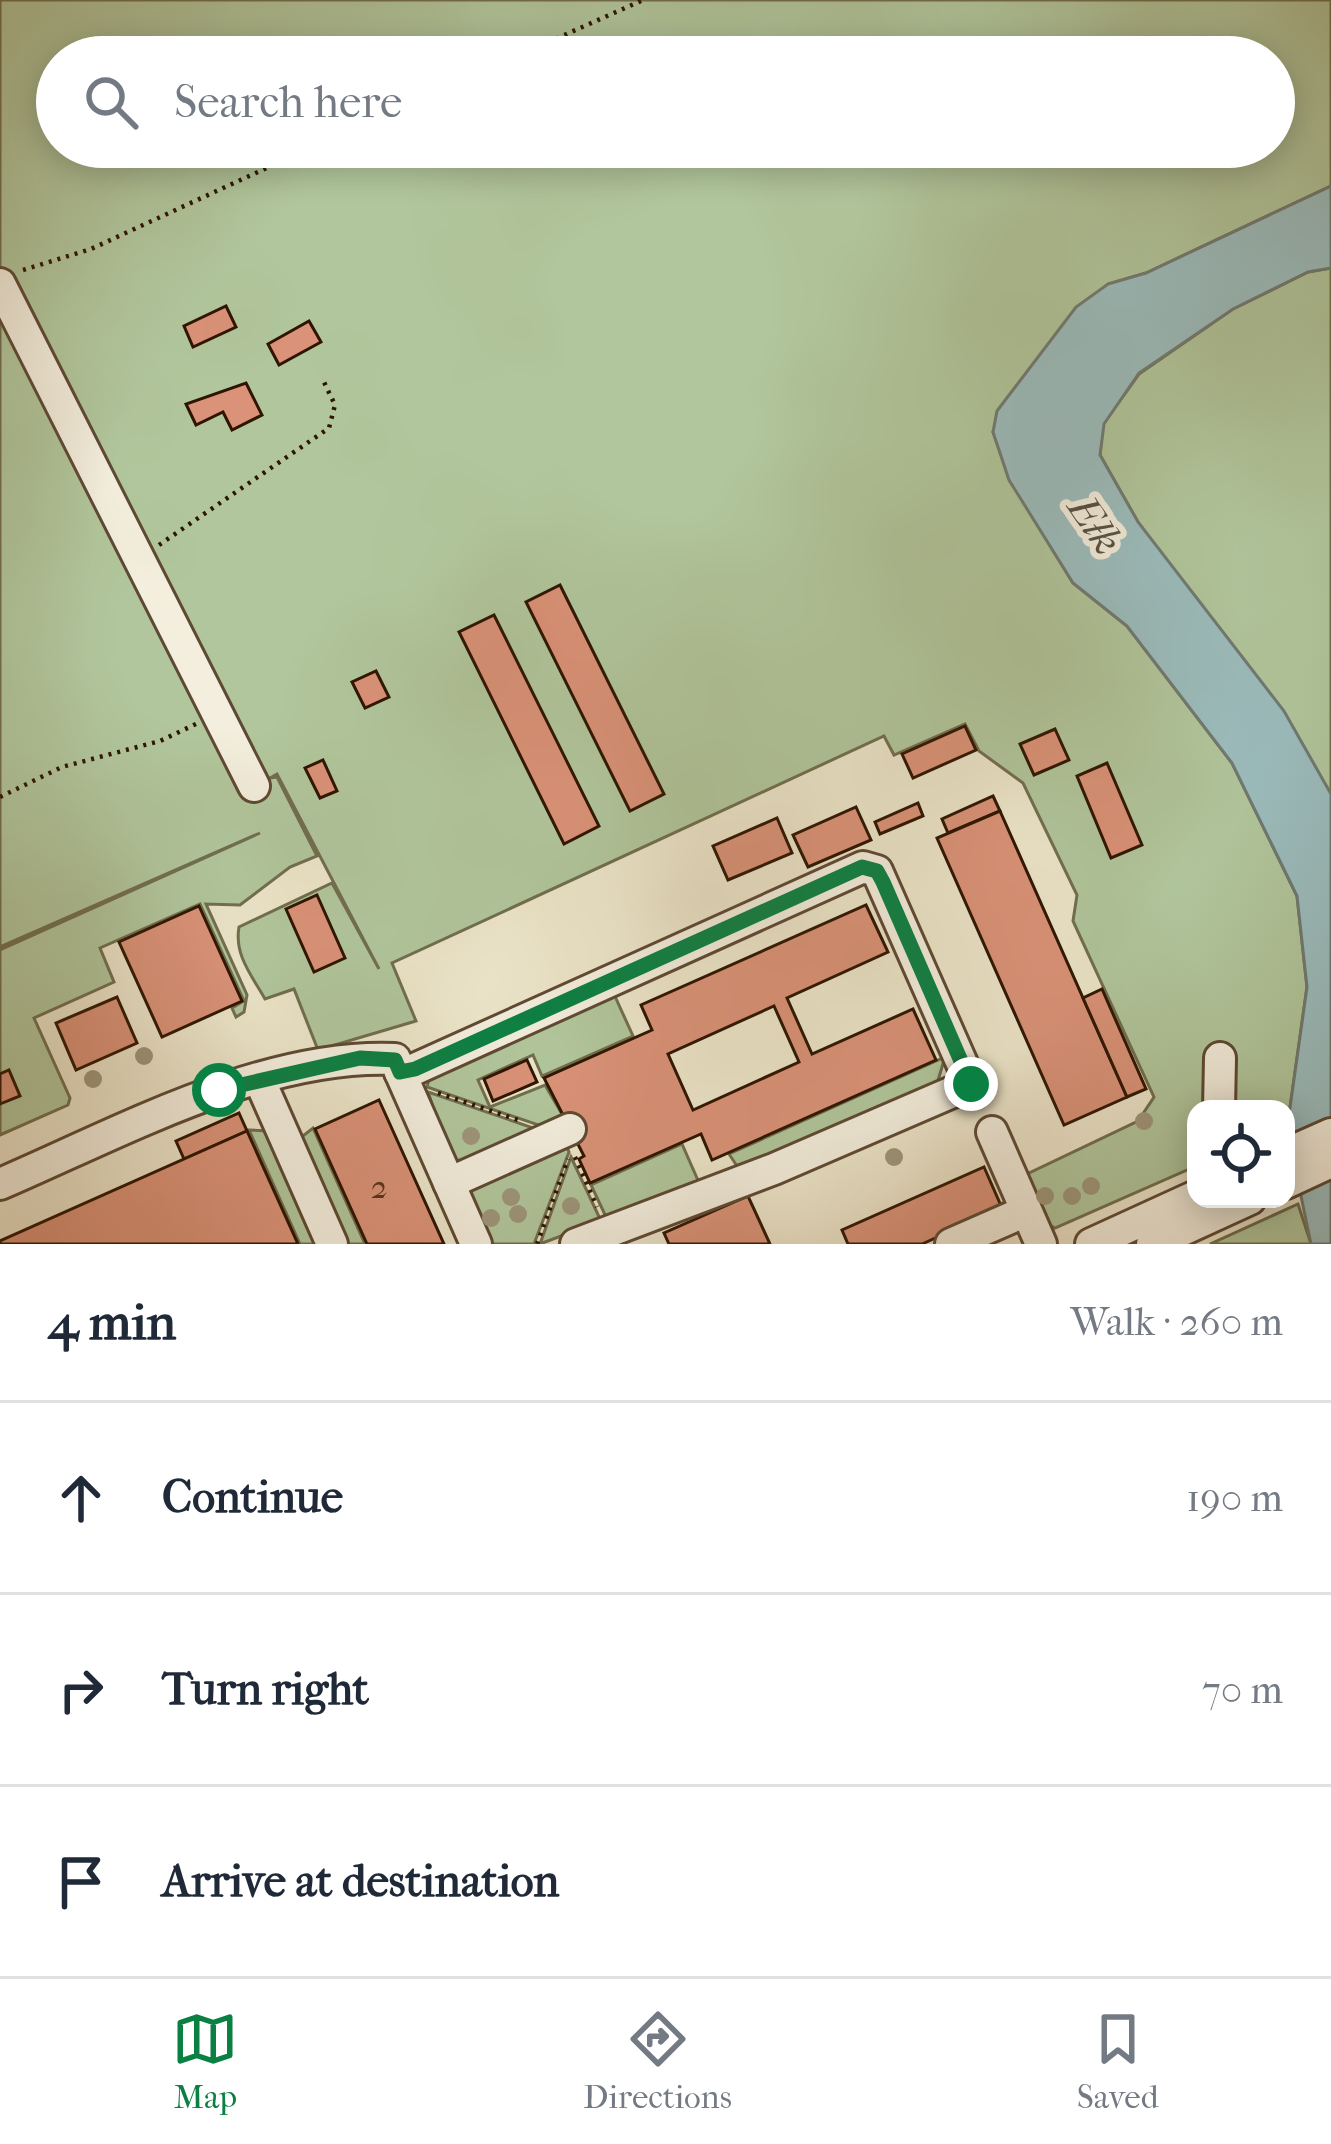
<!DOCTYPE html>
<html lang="en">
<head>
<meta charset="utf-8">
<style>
	:root { --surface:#fff; --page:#f2f2f3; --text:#1f2937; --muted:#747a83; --line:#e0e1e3; --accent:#0b8043 }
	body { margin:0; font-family:"IM FELL French Canon",serif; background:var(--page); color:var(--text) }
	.controls { position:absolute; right:36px; bottom:36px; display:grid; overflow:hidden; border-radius:24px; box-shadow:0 6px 30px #0003 }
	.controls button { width:108px; height:108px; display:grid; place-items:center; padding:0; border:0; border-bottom:3px solid var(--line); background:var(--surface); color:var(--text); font:60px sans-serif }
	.stop { position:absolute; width:36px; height:36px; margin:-27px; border:9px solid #0b8043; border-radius:50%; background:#fff }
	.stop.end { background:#0b8043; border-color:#fff; box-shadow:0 3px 12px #0008 }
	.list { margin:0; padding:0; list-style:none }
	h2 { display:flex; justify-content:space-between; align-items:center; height:156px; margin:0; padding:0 48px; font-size:51px }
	h2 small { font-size:39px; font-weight:400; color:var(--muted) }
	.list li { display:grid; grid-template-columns:78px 1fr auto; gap:36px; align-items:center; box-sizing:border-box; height:192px; padding:0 48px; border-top:3px solid var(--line) }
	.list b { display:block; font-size:45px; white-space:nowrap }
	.list em { font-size:39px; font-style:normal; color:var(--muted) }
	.icon { flex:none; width:66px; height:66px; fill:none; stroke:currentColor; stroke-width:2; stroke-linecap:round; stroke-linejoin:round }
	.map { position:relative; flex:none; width:1331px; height:1244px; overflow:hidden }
	.search { position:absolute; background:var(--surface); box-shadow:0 6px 30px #0003; left:36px; right:36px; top:36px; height:132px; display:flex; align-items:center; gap:30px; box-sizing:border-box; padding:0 42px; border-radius:66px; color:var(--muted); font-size:45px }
	.sheet { height:732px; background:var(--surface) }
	nav { display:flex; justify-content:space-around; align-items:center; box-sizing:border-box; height:168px; border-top:3px solid var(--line); background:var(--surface); font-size:33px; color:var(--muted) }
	nav a { display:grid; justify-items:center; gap:6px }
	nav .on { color:var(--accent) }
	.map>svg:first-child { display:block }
	.green { fill:#b1c69c; stroke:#706e4e; stroke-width:3; fill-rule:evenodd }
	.water { fill:#9bbdbe; stroke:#6f7a72; stroke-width:3 }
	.building { fill:#da9278; stroke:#2e1501; stroke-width:3; fill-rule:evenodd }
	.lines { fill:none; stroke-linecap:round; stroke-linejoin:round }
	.minor-casing { stroke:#5e4933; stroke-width:36 }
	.path { stroke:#2e1501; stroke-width:4.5; stroke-dasharray:3 6; stroke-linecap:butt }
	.minor { stroke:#f3eedd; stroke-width:30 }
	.tree { fill:#9d9579 }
	.route { stroke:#0b8043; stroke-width:15 }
	.labels { text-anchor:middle; stroke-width:12; stroke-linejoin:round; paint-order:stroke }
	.number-label { font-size:33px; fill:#59341f }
	.water-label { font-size:42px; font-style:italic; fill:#545043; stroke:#f3eedd }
</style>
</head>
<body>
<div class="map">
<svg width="1331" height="1244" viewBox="0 0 1331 1244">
	<rect width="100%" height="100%" fill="#ece5ca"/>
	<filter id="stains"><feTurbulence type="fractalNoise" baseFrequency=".00167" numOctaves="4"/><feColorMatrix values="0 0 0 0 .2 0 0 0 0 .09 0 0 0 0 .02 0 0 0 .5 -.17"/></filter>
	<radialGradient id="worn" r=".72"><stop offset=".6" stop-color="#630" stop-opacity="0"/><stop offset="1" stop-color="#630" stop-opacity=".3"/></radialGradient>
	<!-- green -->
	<g class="green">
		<path d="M 0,0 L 1331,0 L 1331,186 L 1146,273 L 1108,284 L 993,432 L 1010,480 L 1073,583 L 1127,626 L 1232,763 L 1297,896 L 1307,987 L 1287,1129 L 1286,1109 L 1196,1109 L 1196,1166 L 1055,1228 L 1046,1223 L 1025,1175 L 1138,1121 L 1154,1097 L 1073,921 L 1077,895 L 1023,783 L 979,751 L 965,724 L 894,755 L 884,736 L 392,963 L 416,1021 L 318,1050 L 294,989 L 265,999 C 252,976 234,955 239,927 L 332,883 L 379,969 L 277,774 L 270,778 L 277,777 L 317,856 L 290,867 L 240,905 L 206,904 L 247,995 L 244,1012 L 236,1017 L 232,1008 L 244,1001 L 200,904 L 100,948 L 114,982 L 34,1018 L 70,1098 L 68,1105 L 0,1135 L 0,950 L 260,833 L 0,947 ZM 57,57 L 1274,57 L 1274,147 L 57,147 Z"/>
		<path d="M 1331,268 L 1331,794 L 1138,522 L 1100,455 L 1103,424 L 1139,374 L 1233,309 L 1308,272 Z"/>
		<path d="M 613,992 L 633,1036 L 542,1076 L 533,1055 L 478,1080 L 490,1107 L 545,1085 L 566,1121 L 550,1129 L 427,1087 L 429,1079 Z"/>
		<path d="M 945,1057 L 937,1084 L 739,1169 L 729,1154 Z"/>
		<path d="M 428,1092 L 545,1132 L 462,1164 L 448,1152 Z"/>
		<path d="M 313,1128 L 365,1244 L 340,1244 L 299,1139 Z"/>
		<path d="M 249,1130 L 269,1131 L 325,1244 L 300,1244 Z"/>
		<path d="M 564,1140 L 569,1152 L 534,1244 L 490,1244 L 471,1199 L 471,1184 Z"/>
		<path d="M 682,1144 L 700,1185 L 607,1219 L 591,1185 Z"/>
		<path d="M 571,1157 L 601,1221 L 540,1244 Z"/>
		<path d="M 1298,1204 L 1311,1244 L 1210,1244 Z"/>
	</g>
	<!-- water -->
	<path class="water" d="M 1331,186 L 1331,268 L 1308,272 L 1233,309 L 1139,373 L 1104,424 L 1100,455 L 1138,522 L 1284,711 L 1331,794 L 1331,1244 L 1311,1244 L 1287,1129 L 1307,987 L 1297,896 L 1232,763 L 1127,626 L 1073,583 L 1009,480 L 993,432 L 997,411 L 1076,307 L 1108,284 L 1146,273 Z"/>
	<!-- building -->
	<g class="building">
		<path d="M 226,306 L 236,327 L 193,347 L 184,326 Z"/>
		<path d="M 309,321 L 321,342 L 279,365 L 268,344 Z"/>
		<path d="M 246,383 L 262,415 L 232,430 L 223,412 L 196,425 L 186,404 Z"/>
		<path d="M 560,585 L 664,794 L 630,811 L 526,602 Z"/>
		<path d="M 494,615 L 599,826 L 564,844 L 459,632 Z"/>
		<path d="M 376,671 L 389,697 L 365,708 L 352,682 Z"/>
		<path d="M 965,726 L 976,750 L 913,778 L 902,754 Z"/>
		<path d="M 1055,729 L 1069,760 L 1034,775 L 1020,744 Z"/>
		<path d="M 323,760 L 337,791 L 320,798 L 305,768 Z"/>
		<path d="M 1107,763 L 1142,845 L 1111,858 L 1077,776 Z"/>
		<path d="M 993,796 L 1000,811 L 948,833 L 942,819 Z"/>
		<path d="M 918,803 L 923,816 L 880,834 L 875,822 Z"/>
		<path d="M 856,807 L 871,840 L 808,867 L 793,835 Z"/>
		<path d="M 1000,811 L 1127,1097 L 1064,1125 L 937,838 Z"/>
		<path d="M 777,818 L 792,853 L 728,880 L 713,846 Z"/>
		<path d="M 317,895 L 345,958 L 314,972 L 286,909 Z"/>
		<path d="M 866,905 L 888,952 L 787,998 L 812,1054 L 913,1009 L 936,1060 L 712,1160 L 701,1134 L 590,1183 L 579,1159 L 584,1156 L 544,1078 L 652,1030 L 641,1005 ZM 774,1006 L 799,1062 L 693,1110 L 668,1054 Z"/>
		<path d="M 199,906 L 242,1001 L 162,1037 L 119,942 Z"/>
		<path d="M 1102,989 L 1146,1089 L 1127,1097 L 1083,998 Z"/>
		<path d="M 117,997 L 137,1043 L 76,1070 L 56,1023 Z"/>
		<path d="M 527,1060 L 537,1082 L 493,1101 L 484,1079 Z"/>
		<path d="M 9,1070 L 20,1096 L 0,1104 L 0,1074 Z"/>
		<path d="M 379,1100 L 444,1244 L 367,1244 L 315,1129 Z"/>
		<path d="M 239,1113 L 247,1131 L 184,1159 L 176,1141 Z"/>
		<path d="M 247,1131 L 298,1244 L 0,1244 L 0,1241 Z"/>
		<path d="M 984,1167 L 1002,1208 L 922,1244 L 848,1244 L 842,1230 Z"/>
		<path d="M 748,1196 L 770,1244 L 669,1244 L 664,1233 Z"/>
	</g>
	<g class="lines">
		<defs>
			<g id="minor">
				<path d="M 0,284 L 254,786"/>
				<path d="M 400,1072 L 476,1244"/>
				<path d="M 260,1081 L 332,1244"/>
				<path d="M 1219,1109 L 1220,1058"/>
				<path d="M 992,1132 L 1041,1244"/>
				<path d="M 1286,1154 L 1331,1134"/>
				<path d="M 449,1183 L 570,1129"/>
				<path d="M 1286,1183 L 1331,1162"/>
				<path d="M 0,1184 C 119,1133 263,1053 395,1059 L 400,1072 L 415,1069 L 863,867 L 877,871 L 971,1084 L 774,1169 L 576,1244"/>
				<path d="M 951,1244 L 1026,1211"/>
				<path d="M 1091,1244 L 1196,1196"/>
				<path d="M 1152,1244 L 1250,1199"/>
			</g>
		</defs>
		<!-- minor casing -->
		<use href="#minor" class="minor-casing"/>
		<!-- path -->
		<g class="path">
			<path d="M 515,57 L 643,0"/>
			<path d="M 23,270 L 91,249 L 312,147"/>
			<path d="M 159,545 L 329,428 L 335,405 L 323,380"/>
			<path d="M 0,797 L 62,767 L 160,741 L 196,724"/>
			<path d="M 438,1093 L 518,1120"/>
			<path d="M 575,1157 L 597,1207"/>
			<path d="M 537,1244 L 568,1159"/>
		</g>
		<!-- minor -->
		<use href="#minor" class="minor"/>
	</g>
	<!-- trees -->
	<g class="tree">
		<circle cx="144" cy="1056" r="9"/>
		<circle cx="93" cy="1079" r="9"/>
		<circle cx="1144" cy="1121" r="9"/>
		<circle cx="471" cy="1136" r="9"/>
		<circle cx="894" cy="1157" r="9"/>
		<circle cx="1091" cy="1186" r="9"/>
		<circle cx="1045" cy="1196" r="9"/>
		<circle cx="1072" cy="1196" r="9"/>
		<circle cx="511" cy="1197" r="9"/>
		<circle cx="571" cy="1206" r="9"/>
		<circle cx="518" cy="1214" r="9"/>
		<circle cx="491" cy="1218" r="9"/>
	</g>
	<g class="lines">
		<!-- route -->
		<path class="route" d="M 219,1090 L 360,1058 L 395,1060 L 400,1072 L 415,1069 L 862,867 L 877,871 L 883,882 L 971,1084"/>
	</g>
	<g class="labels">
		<!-- number labels -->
		<g class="number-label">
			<text x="379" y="1198">2</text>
		</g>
		<!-- water labels -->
		<g class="water-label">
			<text transform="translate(1096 524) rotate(56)" y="15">Ełk</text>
		</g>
	</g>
	<rect width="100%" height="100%" filter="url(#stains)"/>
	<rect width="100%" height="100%" fill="url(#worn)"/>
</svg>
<div class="controls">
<button><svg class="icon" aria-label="locate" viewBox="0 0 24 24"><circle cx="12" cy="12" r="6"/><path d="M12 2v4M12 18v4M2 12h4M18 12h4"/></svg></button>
</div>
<div class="stop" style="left:219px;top:1090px"></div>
<div class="stop end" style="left:971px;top:1084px"></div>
<div class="search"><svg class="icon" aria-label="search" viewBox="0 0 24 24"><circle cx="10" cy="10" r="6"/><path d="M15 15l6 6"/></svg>Search here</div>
</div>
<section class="sheet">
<h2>4 min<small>Walk · 260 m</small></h2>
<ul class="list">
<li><svg class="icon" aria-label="ahead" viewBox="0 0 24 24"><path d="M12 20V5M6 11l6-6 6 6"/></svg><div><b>Continue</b></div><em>190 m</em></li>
<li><svg class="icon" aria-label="right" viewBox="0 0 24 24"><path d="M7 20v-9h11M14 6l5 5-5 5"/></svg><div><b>Turn right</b></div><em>70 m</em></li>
<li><svg class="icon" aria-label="arrive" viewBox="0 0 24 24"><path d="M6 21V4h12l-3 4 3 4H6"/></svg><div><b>Arrive at destination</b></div></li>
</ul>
</section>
<nav>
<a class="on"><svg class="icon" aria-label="map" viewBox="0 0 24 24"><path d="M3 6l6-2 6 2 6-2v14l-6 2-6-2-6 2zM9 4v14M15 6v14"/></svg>Map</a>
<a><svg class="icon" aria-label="directions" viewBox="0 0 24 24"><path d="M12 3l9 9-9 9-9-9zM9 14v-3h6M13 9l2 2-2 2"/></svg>Directions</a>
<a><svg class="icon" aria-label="saved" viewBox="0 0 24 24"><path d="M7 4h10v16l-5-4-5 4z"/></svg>Saved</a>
</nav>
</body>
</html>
